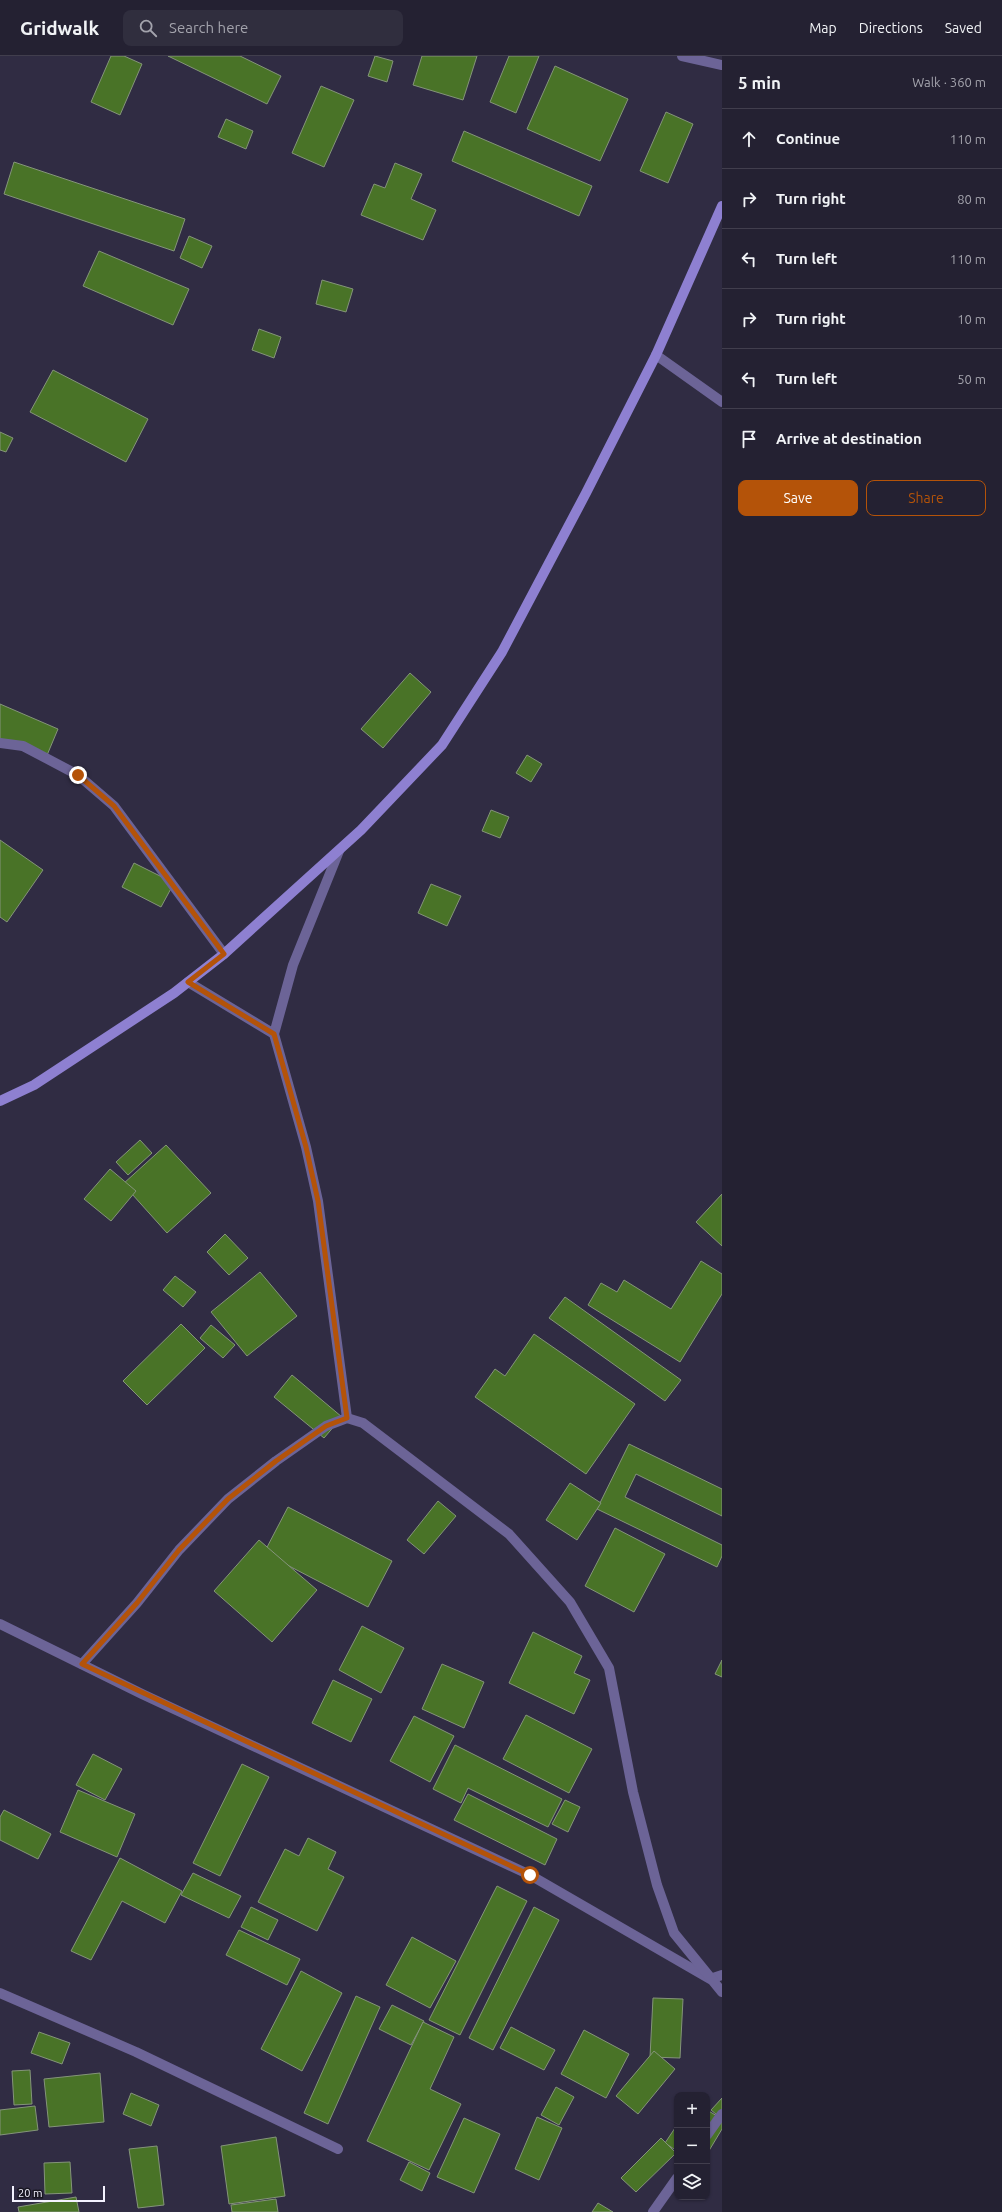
<!DOCTYPE html>
<html lang="en">
<head>
<meta charset="utf-8">
<style>
	:root { --surface:#242132; --page:#302e3e; --text:#f1f3f6; --muted:#a3a3ac; --line:#413e4d; --accent:#b45309 }
	body { margin:0; font-family:Ubuntu,sans-serif; background:var(--page); color:var(--text) }
	.controls { position:absolute; right:12px; bottom:12px; display:grid; overflow:hidden; border-radius:8px; box-shadow:0 1px 3px #0004 }
	.controls button { width:36px; height:36px; display:grid; place-items:center; padding:0; border:0; border-bottom:1px solid var(--line); background:var(--surface); color:var(--text); font:20px sans-serif }
	.scale { position:absolute; left:12px; bottom:10px; width:93px; box-sizing:border-box; padding-left:4px; border:2px solid #f3f2fe; border-top:0; font-size:11px; line-height:14px; white-space:nowrap; color:#f3f2fe; -webkit-text-stroke:3px #181621; paint-order:stroke }
	.stop { position:absolute; width:12px; height:12px; margin:-9px; border:3px solid #b45309; border-radius:50%; background:#fff }
	.stop.end { background:#b45309; border-color:#fff; box-shadow:0 1px 4px #0008 }
	.list { margin:0; padding:0; list-style:none }
	h2 { display:flex; justify-content:space-between; align-items:center; height:52px; margin:0; padding:0 16px; font-size:17px }
	h2 small { font-size:13px; font-weight:400; color:var(--muted) }
	.list li { display:grid; grid-template-columns:26px 1fr auto; gap:12px; align-items:center; box-sizing:border-box; height:60px; padding:0 16px; border-top:1px solid var(--line) }
	.list b { display:block; font-size:15px; white-space:nowrap }
	.list em { font-size:13px; font-style:normal; color:var(--muted) }
	.actions { display:flex; gap:8px; padding:12px 16px }
	.actions a { flex:1; padding:9px 0; border:1px solid var(--accent); border-radius:8px; text-align:center; font-size:14px; color:var(--accent) }
	.actions .main { background:var(--accent); color:#fff }
	.icon { flex:none; width:22px; height:22px; fill:none; stroke:currentColor; stroke-width:2; stroke-linecap:round; stroke-linejoin:round }
	.map { position:relative; flex:none; width:722px; height:2156px; overflow:hidden }
	header { display:flex; align-items:center; gap:24px; box-sizing:border-box; height:56px; padding:0 20px; background:var(--surface); border-bottom:1px solid var(--line) }
	header strong { font-size:19px }
	nav { display:flex; gap:22px; margin-inline-start:auto; font-size:14px }
	.search { width:280px; height:36px; background:var(--page); display:flex; align-items:center; gap:10px; box-sizing:border-box; padding:0 14px; border-radius:8px; color:var(--muted); font-size:15px }
	main { display:flex }
	aside { flex:1; background:var(--surface) }
	.map>svg:first-child { display:block }
	.building { fill:#497327; stroke:#84947a }
	.lines { fill:none; stroke-linecap:round; stroke-linejoin:round }
	.street { stroke:#6c6497; stroke-width:10 }
	.secondary { stroke:#8e80d1; stroke-width:10 }
	.route { stroke:#b45309; stroke-width:5 }
</style>
</head>
<body>
<header>
<strong>Gridwalk</strong>
<div class="search"><svg class="icon" aria-label="search" viewBox="0 0 24 24"><circle cx="10" cy="10" r="6"/><path d="M15 15l6 6"/></svg>Search here</div>
<nav><a>Map</a><a>Directions</a><a>Saved</a></nav>
</header>
<main>
<div class="map">
<svg width="722" height="2156" viewBox="0 0 722 2156">
	<rect width="100%" height="100%" fill="#302c43"/>
	<!-- building -->
	<g class="building">
		<path d="M 111,0 L 124,0 L 142,8 L 120,59 L 91,46 Z"/>
		<path d="M 168,0 L 240,0 L 281,20 L 267,48 Z"/>
		<path d="M 375,0 L 393,5 L 387,26 L 368,20 Z"/>
		<path d="M 422,0 L 477,0 L 463,44 L 413,29 Z"/>
		<path d="M 509,0 L 539,0 L 516,57 L 490,46 Z"/>
		<path d="M 555,10 L 628,43 L 600,105 L 527,73 Z"/>
		<path d="M 321,30 L 354,44 L 324,111 L 292,97 Z"/>
		<path d="M 666,56 L 693,68 L 668,127 L 640,115 Z"/>
		<path d="M 226,63 L 253,75 L 246,93 L 218,81 Z"/>
		<path d="M 464,75 L 592,130 L 579,160 L 452,105 Z"/>
		<path d="M 14,106 L 185,163 L 174,195 L 4,138 Z"/>
		<path d="M 395,107 L 422,118 L 411,143 L 436,154 L 423,184 L 361,159 L 374,128 L 385,132 Z"/>
		<path d="M 189,180 L 212,190 L 202,212 L 180,202 Z"/>
		<path d="M 99,195 L 189,233 L 173,269 L 83,230 Z"/>
		<path d="M 322,224 L 353,233 L 346,256 L 316,248 Z"/>
		<path d="M 259,273 L 281,281 L 274,302 L 252,294 Z"/>
		<path d="M 53,314 L 148,363 L 126,406 L 30,356 Z"/>
		<path d="M 0,376 L 13,382 L 6,396 L 0,394 Z"/>
		<path d="M 410,617 L 431,636 L 383,692 L 361,673 Z"/>
		<path d="M 0,648 L 58,673 L 45,704 L 0,685 Z"/>
		<path d="M 527,699 L 542,708 L 531,726 L 516,717 Z"/>
		<path d="M 491,754 L 509,761 L 500,782 L 482,775 Z"/>
		<path d="M 0,784 L 43,814 L 7,866 L 0,861 Z"/>
		<path d="M 134,807 L 174,827 L 161,851 L 122,831 Z"/>
		<path d="M 431,828 L 461,840 L 447,870 L 418,857 Z"/>
		<path d="M 140,1084 L 152,1097 L 128,1119 L 116,1106 Z"/>
		<path d="M 166,1089 L 211,1137 L 167,1177 L 123,1128 Z"/>
		<path d="M 110,1113 L 136,1135 L 111,1165 L 84,1143 Z"/>
		<path d="M 722,1138 L 722,1190 L 696,1166 Z"/>
		<path d="M 225,1178 L 248,1202 L 229,1219 L 207,1196 Z"/>
		<path d="M 701,1205 L 722,1218 L 722,1238 L 680,1306 L 588,1249 L 601,1227 L 617,1236 L 624,1224 L 671,1253 Z"/>
		<path d="M 260,1216 L 297,1260 L 247,1300 L 211,1256 Z"/>
		<path d="M 175,1220 L 196,1236 L 183,1251 L 163,1234 Z"/>
		<path d="M 565,1241 L 681,1324 L 665,1345 L 549,1262 Z"/>
		<path d="M 181,1268 L 205,1292 L 147,1349 L 123,1325 Z"/>
		<path d="M 211,1269 L 235,1289 L 223,1302 L 200,1282 Z"/>
		<path d="M 534,1278 L 635,1348 L 586,1418 L 475,1341 L 495,1313 L 505,1320 Z"/>
		<path d="M 292,1319 L 342,1361 L 324,1382 L 274,1341 Z"/>
		<path d="M 629,1388 L 722,1433 L 722,1460 L 636,1418 L 625,1441 L 722,1489 L 722,1500 L 717,1511 L 597,1453 Z"/>
		<path d="M 570,1427 L 601,1447 L 577,1484 L 546,1464 Z"/>
		<path d="M 438,1445 L 456,1460 L 424,1498 L 407,1484 Z"/>
		<path d="M 288,1451 L 392,1505 L 368,1551 L 264,1497 Z"/>
		<path d="M 615,1472 L 665,1498 L 634,1556 L 585,1530 Z"/>
		<path d="M 259,1484 L 317,1534 L 272,1586 L 214,1535 Z"/>
		<path d="M 362,1570 L 404,1592 L 381,1637 L 339,1614 Z"/>
		<path d="M 533,1576 L 582,1600 L 574,1617 L 590,1624 L 574,1658 L 509,1627 Z"/>
		<path d="M 722,1604 L 722,1621 L 715,1618 Z"/>
		<path d="M 442,1608 L 484,1626 L 464,1672 L 422,1653 Z"/>
		<path d="M 333,1624 L 372,1643 L 351,1686 L 312,1667 Z"/>
		<path d="M 526,1659 L 592,1693 L 569,1737 L 503,1703 Z"/>
		<path d="M 414,1660 L 454,1680 L 430,1726 L 390,1705 Z"/>
		<path d="M 455,1689 L 562,1743 L 548,1771 L 468,1732 L 461,1747 L 433,1733 Z"/>
		<path d="M 93,1698 L 122,1713 L 105,1744 L 76,1729 Z"/>
		<path d="M 242,1708 L 269,1721 L 220,1820 L 193,1807 Z"/>
		<path d="M 78,1734 L 135,1758 L 117,1801 L 60,1776 Z"/>
		<path d="M 468,1738 L 557,1783 L 545,1809 L 454,1764 Z"/>
		<path d="M 565,1744 L 580,1751 L 568,1776 L 552,1768 Z"/>
		<path d="M 4,1754 L 51,1778 L 38,1803 L 0,1784 L 0,1761 Z"/>
		<path d="M 308,1782 L 336,1796 L 328,1813 L 344,1821 L 317,1875 L 258,1846 L 285,1793 L 299,1800 Z"/>
		<path d="M 120,1802 L 182,1835 L 165,1867 L 122,1845 L 91,1904 L 71,1895 Z"/>
		<path d="M 193,1817 L 241,1840 L 229,1862 L 181,1839 Z"/>
		<path d="M 497,1830 L 527,1845 L 460,1979 L 429,1964 Z"/>
		<path d="M 251,1851 L 278,1864 L 268,1884 L 241,1871 Z"/>
		<path d="M 534,1851 L 559,1864 L 493,1994 L 469,1982 Z"/>
		<path d="M 239,1874 L 300,1903 L 287,1929 L 226,1899 Z"/>
		<path d="M 412,1881 L 456,1905 L 430,1952 L 386,1929 Z"/>
		<path d="M 301,1915 L 342,1937 L 302,2015 L 261,1993 Z"/>
		<path d="M 356,1940 L 380,1951 L 328,2068 L 304,2057 Z"/>
		<path d="M 653,1942 L 683,1943 L 680,2002 L 650,2001 Z"/>
		<path d="M 392,1949 L 424,1965 L 411,1989 L 379,1973 Z"/>
		<path d="M 423,1966 L 454,1981 L 430,2033 L 461,2048 L 429,2114 L 367,2085 Z"/>
		<path d="M 511,1971 L 555,1994 L 544,2014 L 500,1992 Z"/>
		<path d="M 584,1974 L 629,1998 L 606,2042 L 561,2018 Z"/>
		<path d="M 39,1976 L 70,1987 L 62,2008 L 31,1997 Z"/>
		<path d="M 654,1995 L 675,2013 L 638,2058 L 616,2040 Z"/>
		<path d="M 30,2014 L 32,2048 L 14,2049 L 12,2015 Z"/>
		<path d="M 100,2017 L 104,2066 L 49,2071 L 44,2023 Z"/>
		<path d="M 556,2031 L 574,2041 L 559,2069 L 541,2059 Z"/>
		<path d="M 131,2037 L 159,2049 L 151,2070 L 123,2058 Z"/>
		<path d="M 722,2042 L 722,2063 L 711,2054 Z"/>
		<path d="M 35,2050 L 38,2074 L 0,2079 L 0,2054 Z"/>
		<path d="M 707,2054 L 722,2063 L 722,2073 L 707,2098 Z"/>
		<path d="M 537,2061 L 562,2072 L 539,2124 L 515,2113 Z"/>
		<path d="M 464,2062 L 500,2078 L 474,2137 L 437,2121 Z"/>
		<path d="M 677,2069 L 677,2095 L 665,2087 Z"/>
		<path d="M 276,2081 L 285,2140 L 229,2148 L 221,2090 Z"/>
		<path d="M 661,2082 L 676,2097 L 636,2136 L 621,2122 Z"/>
		<path d="M 157,2090 L 164,2149 L 138,2152 L 129,2093 Z"/>
		<path d="M 70,2106 L 72,2137 L 45,2138 L 44,2107 Z"/>
		<path d="M 409,2106 L 430,2117 L 422,2135 L 400,2124 Z"/>
		<path d="M 76,2141 L 79,2156 L 19,2156 L 18,2151 Z"/>
		<path d="M 276,2143 L 278,2156 L 232,2156 L 231,2149 Z"/>
		<path d="M 598,2147 L 613,2156 L 592,2156 Z"/>
	</g>
	<g class="lines">
		<!-- street -->
		<g class="street">
			<path d="M 682,0 L 722,9"/>
			<path d="M 656,299 L 722,346"/>
			<path d="M 0,687 L 23,690 L 78,719 L 114,750 L 224,898"/>
			<path d="M 339,795 L 293,909 L 274,978 L 306,1091 L 318,1145 L 347,1362"/>
			<path d="M 188,926 L 274,978"/>
			<path d="M 0,1568 L 142,1638 L 530,1819 L 710,1923 L 722,1919"/>
			<path d="M 82,1608 L 137,1547 L 179,1494 L 228,1443 L 276,1405 L 326,1370 L 347,1362 L 363,1367 L 509,1478 L 570,1546 L 609,1612 L 633,1736 L 657,1829 L 674,1877 L 722,1936"/>
			<path d="M 0,1937 L 136,1996 L 338,2093"/>
			<path d="M 707,2079 L 722,2058"/>
			<path d="M 653,2156 L 677,2122"/>
		</g>
		<!-- secondary -->
		<path class="secondary" d="M 0,1045 L 34,1029 L 174,937 L 224,898 L 361,774 L 442,689 L 502,596 L 586,437 L 656,299 L 722,150"/>
	</g>
	<g class="lines">
		<!-- route -->
		<path class="route" d="M 78,719 L 114,750 L 224,898 L 188,926 L 274,978 L 306,1091 L 318,1145 L 347,1362 L 326,1370 L 276,1405 L 228,1443 L 179,1494 L 137,1547 L 82,1608 L 530,1819"/>
	</g>
</svg>
<div class="controls">
<button>+</button>
<button>−</button>
<button><svg class="icon" aria-label="layers" viewBox="0 0 24 24"><path d="M12 4l9 5-9 5-9-5zM3 14l9 5 9-5"/></svg></button>
</div>
<div class="scale">20 m</div>
<div class="stop" style="left:530px;top:1819px"></div>
<div class="stop end" style="left:78px;top:719px"></div>
</div>
<aside>
<h2>5 min<small>Walk · 360 m</small></h2>
<ul class="list">
<li><svg class="icon" aria-label="ahead" viewBox="0 0 24 24"><path d="M12 20V5M6 11l6-6 6 6"/></svg><div><b>Continue</b></div><em>110 m</em></li>
<li><svg class="icon" aria-label="right" viewBox="0 0 24 24"><path d="M7 20v-9h11M14 6l5 5-5 5"/></svg><div><b>Turn right</b></div><em>80 m</em></li>
<li><svg class="icon" aria-label="left" viewBox="0 0 24 24"><path d="M17 20v-9H6M10 6l-5 5 5 5"/></svg><div><b>Turn left</b></div><em>110 m</em></li>
<li><svg class="icon" aria-label="right" viewBox="0 0 24 24"><path d="M7 20v-9h11M14 6l5 5-5 5"/></svg><div><b>Turn right</b></div><em>10 m</em></li>
<li><svg class="icon" aria-label="left" viewBox="0 0 24 24"><path d="M17 20v-9H6M10 6l-5 5 5 5"/></svg><div><b>Turn left</b></div><em>50 m</em></li>
<li><svg class="icon" aria-label="arrive" viewBox="0 0 24 24"><path d="M6 21V4h12l-3 4 3 4H6"/></svg><div><b>Arrive at destination</b></div></li>
</ul>
<div class="actions"><a class="main">Save</a><a>Share</a></div>
</aside>
</main>
</body>
</html>
